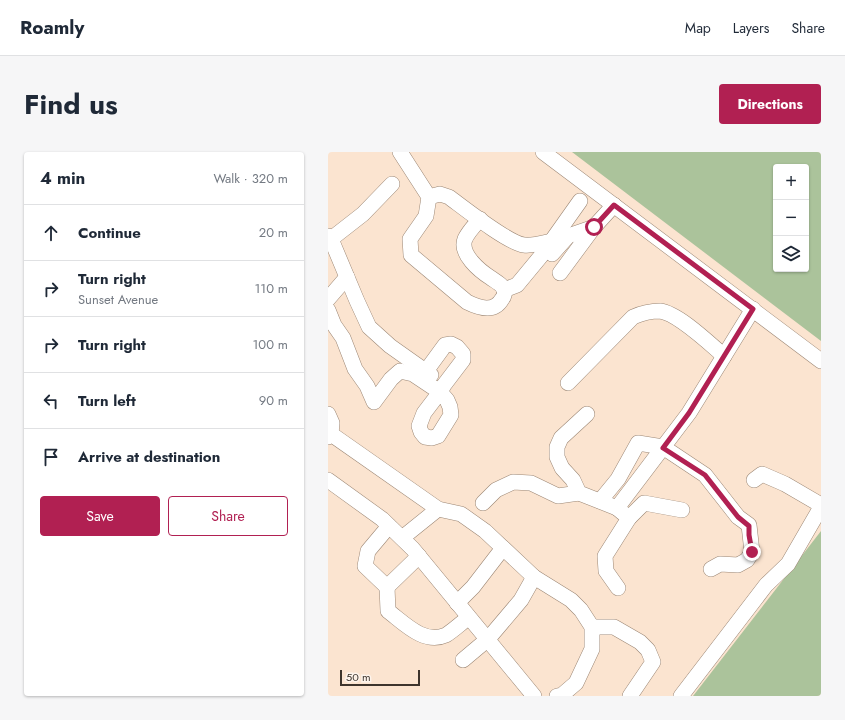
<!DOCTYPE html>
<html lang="en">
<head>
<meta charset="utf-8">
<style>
	:root { --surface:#fff; --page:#f6f6f7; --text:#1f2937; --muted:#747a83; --line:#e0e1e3; --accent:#b12052 }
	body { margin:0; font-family:Jost,sans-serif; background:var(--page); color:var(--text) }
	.controls { position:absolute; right:12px; top:12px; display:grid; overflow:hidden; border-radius:4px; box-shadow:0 1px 3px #0004 }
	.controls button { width:36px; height:36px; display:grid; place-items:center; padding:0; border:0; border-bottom:1px solid var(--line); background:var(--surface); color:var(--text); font:20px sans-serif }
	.scale { position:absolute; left:12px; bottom:10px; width:80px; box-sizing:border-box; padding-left:4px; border:2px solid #3d342c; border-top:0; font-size:11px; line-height:14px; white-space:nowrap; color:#3d342c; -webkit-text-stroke:3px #fdf4ec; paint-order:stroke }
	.stop { position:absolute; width:12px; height:12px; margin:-9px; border:3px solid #b12052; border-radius:50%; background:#fff }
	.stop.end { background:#b12052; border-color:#fff; box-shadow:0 1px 4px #0008 }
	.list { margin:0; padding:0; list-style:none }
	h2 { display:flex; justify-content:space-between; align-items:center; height:52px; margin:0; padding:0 16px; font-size:17px }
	h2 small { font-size:13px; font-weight:400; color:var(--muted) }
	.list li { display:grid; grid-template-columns:26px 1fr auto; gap:12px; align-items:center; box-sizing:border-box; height:56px; padding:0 16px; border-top:1px solid var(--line) }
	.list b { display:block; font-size:15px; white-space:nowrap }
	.list p { margin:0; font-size:13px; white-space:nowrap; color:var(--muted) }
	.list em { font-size:13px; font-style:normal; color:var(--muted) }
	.actions { display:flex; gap:8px; padding:12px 16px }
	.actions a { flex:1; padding:9px 0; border:1px solid var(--accent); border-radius:4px; text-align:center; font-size:14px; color:var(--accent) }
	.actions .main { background:var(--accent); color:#fff }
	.icon { flex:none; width:22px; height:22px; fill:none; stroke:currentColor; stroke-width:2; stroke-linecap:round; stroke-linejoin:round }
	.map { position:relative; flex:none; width:493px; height:544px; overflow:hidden; border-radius:4px }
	header { display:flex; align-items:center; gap:24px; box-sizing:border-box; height:56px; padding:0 20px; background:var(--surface); border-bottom:1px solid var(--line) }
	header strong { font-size:19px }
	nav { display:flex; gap:22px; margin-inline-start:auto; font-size:14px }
	.intro { display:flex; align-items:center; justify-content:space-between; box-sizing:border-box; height:96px; padding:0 24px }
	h1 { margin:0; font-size:28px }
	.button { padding:10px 18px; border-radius:4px; background:var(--accent); color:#fff; font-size:14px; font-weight:700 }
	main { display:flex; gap:24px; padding:0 24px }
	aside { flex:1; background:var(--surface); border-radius:4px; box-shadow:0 1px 3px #0004 }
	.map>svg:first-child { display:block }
	.green { fill:#abc39b; fill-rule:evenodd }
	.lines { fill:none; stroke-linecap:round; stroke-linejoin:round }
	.minor-casing { stroke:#9c8775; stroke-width:16 }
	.minor { stroke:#fff; stroke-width:15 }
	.route { stroke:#b12052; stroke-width:5 }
</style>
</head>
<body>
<header>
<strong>Roamly</strong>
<nav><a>Map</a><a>Layers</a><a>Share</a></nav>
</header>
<div class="intro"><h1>Find us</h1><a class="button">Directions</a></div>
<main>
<aside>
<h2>4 min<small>Walk · 320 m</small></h2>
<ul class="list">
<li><svg class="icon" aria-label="ahead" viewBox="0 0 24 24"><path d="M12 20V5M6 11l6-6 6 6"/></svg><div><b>Continue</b></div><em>20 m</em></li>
<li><svg class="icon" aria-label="right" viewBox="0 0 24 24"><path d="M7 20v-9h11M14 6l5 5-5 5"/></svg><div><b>Turn right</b><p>Sunset Avenue</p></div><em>110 m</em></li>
<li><svg class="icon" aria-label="right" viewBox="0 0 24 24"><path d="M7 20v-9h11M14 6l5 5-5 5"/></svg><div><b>Turn right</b></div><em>100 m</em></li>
<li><svg class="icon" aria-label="left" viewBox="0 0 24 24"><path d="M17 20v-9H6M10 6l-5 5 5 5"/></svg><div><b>Turn left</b></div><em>90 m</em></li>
<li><svg class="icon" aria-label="arrive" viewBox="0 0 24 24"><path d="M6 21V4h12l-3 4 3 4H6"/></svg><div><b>Arrive at destination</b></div></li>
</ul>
<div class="actions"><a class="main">Save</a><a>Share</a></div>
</aside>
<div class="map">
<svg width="493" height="544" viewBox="0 0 493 544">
	<rect width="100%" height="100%" fill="#fbe4d0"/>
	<!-- green -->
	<g class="green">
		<path d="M 244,0 L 493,0 L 493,189 ZM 448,15 L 478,15 L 478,117 L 448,117 Z"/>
		<path d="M 493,379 L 493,544 L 365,544 Z"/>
	</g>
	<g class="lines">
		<defs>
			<g id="minor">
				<path d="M 72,0 L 101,45 L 98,64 L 82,87 L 83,103 L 139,150 C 151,156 166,161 174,147 C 176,145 177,141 176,138 C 175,133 167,129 163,126 C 152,119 131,102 137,87 C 140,80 147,73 152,67"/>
				<path d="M 215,0 L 493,209"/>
				<path d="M 101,45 L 112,42 L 121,45 C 136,56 180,91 196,93 C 205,94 215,91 224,89"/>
				<path d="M 0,84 L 3,87 L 29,149 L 41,175 L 62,194 L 103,223"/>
				<path d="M 3,87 L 35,62 L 64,32"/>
				<path d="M 224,102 L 240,84 L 266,75 L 286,53"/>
				<path d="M 232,121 L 266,75"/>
				<path d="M 176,138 L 189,133 L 213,104 L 252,49"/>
				<path d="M 0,147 L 19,125"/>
				<path d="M 0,158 L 6,173 L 15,186 L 27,217 L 39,234 L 46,250 L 63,227 L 72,219 L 85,222 L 112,240 L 119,248 L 122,255 L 123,263 L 110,284 L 104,286 L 97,285 L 93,280 L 91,274 L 96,261 L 112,240 L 116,233 L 135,208 L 135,202 L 129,195 L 123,192 L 117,193 L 98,219"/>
				<path d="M 240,231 L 305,165 C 314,161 323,159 332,159 C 350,161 382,192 396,204"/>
				<path d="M 0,262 L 4,271 L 3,282"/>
				<path d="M 259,262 L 233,286 L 229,295 L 229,305 L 234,316 L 245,328 L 251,341 L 289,356 L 361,261 L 425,157"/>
				<path d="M 0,285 L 3,282 L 110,357 L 133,362 L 157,379 L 206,425 L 243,448 L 253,458 L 264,475 L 264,497 L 248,531 L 234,543 L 229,544"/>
				<path d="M 0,328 L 54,367 L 85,397 L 206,544"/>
				<path d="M 426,328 L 434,322 L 457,332 L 493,353"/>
				<path d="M 272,349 L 290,327 L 310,291 L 335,295 L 377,323 L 410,365 L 421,373 L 424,400 L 419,408 L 410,413 L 392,412 L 383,417"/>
				<path d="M 155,351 L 168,338 L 185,330 L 203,331 L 230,344 L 251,341"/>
				<path d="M 289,356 L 301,366 L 277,404 L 278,419 L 290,436"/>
				<path d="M 301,366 L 316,351 L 354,358"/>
				<path d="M 61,374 L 40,399 L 37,414 L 59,435 L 91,404"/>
				<path d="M 74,386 L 110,357"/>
				<path d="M 59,435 L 60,459 C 76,471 96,493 118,483 C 126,478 133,471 140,466"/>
				<path d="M 129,451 L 145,435 L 175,396"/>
				<path d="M 264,475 L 286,475 L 312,490 L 320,498 L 325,510 L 302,544"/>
				<path d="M 135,508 L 160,487 L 193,448 L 206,425"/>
				<path d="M 353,544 L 438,433 L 460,412 L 493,355"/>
			</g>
		</defs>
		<!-- minor casing -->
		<use href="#minor" class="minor-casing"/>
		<!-- minor -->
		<use href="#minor" class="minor"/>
	</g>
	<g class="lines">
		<!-- route -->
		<path class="route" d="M 266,75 L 286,53 L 425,157 L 361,261 L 335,296 L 377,323 L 410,365 L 421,374 L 421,383 L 424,400"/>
	</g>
</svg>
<div class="controls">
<button>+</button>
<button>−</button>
<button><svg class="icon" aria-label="layers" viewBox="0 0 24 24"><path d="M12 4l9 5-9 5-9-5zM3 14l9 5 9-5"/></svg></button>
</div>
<div class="scale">50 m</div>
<div class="stop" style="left:266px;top:75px"></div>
<div class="stop end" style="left:424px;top:400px"></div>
</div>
</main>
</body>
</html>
